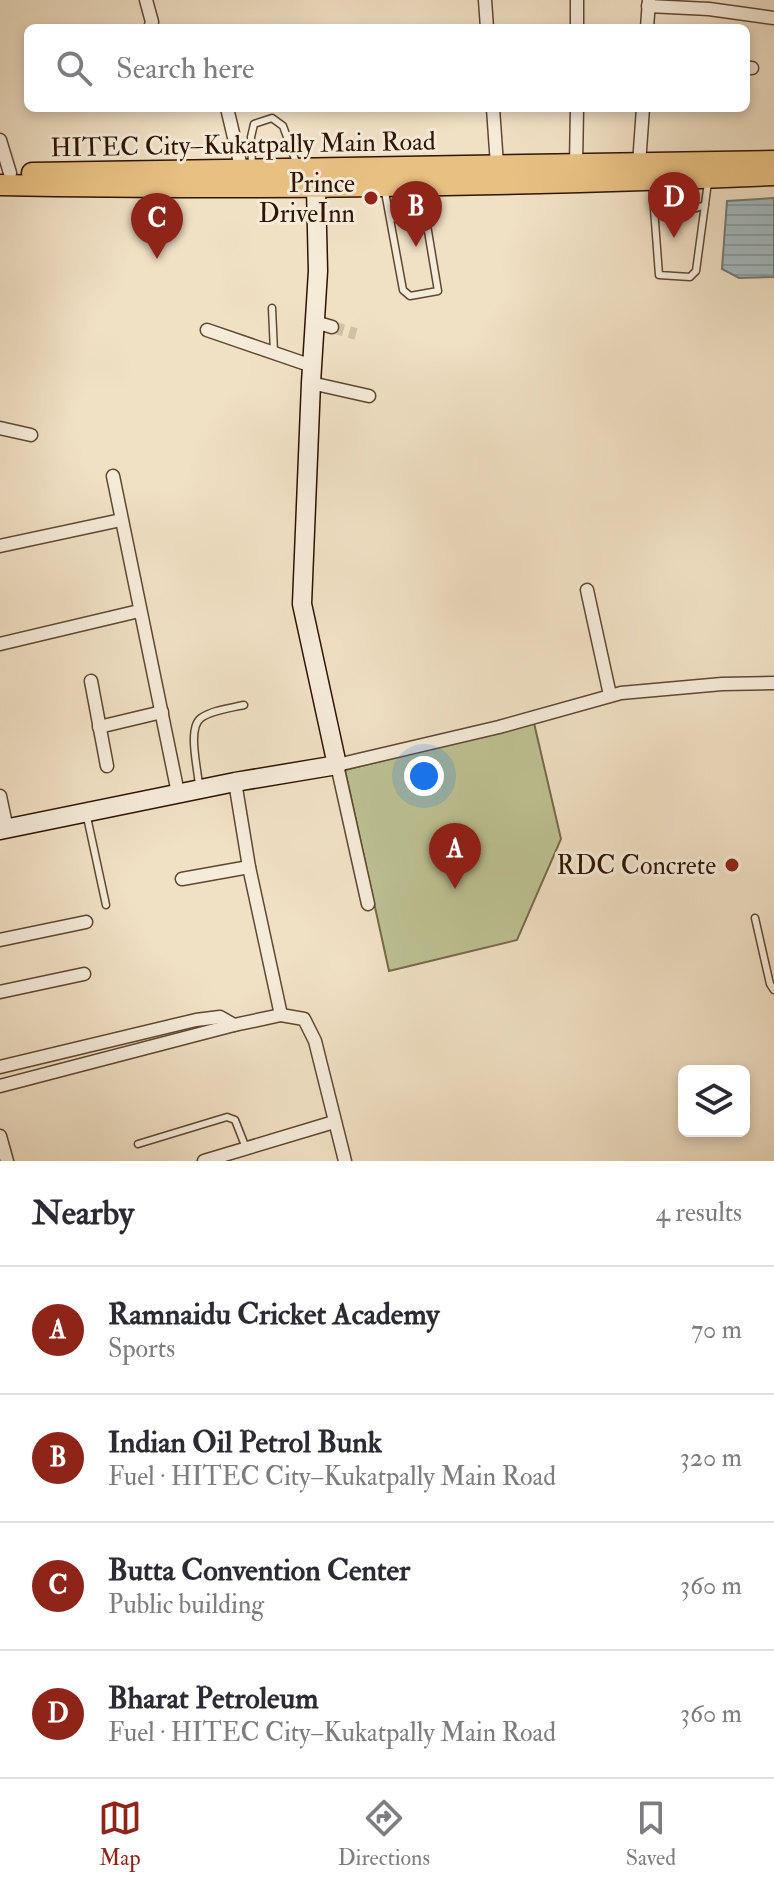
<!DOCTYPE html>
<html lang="en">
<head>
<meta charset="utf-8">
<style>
	:root { --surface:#fff; --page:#f2f2f3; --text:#2b2b33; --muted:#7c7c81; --line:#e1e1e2; --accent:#8f2418 }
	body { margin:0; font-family:"IM FELL Double Pica",serif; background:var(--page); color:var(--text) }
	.controls { position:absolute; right:24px; bottom:24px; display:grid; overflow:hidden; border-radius:12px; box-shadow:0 4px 12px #0003 }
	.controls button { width:72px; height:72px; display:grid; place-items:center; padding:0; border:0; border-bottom:2px solid var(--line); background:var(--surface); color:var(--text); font:40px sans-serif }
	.you { position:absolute; left:424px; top:776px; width:28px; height:28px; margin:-20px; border:6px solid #fff; border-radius:50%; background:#1a73e8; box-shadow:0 0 0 12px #1a73e833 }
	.badge { display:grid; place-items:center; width:52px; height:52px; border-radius:50%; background:var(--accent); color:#fff; font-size:26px; font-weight:700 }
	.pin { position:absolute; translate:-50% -66px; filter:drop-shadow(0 2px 4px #0008) }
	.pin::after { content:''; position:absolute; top:42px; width:28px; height:24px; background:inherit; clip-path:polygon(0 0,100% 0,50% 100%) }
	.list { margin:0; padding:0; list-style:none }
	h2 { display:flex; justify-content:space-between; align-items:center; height:104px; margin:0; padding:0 32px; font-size:34px }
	h2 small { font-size:26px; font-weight:400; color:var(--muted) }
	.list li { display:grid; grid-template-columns:52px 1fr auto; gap:24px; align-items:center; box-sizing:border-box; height:128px; padding:0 32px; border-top:2px solid var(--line) }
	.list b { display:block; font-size:30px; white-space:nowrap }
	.list p { margin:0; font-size:26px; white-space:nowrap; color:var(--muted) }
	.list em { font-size:26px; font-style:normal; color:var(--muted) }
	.icon { flex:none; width:44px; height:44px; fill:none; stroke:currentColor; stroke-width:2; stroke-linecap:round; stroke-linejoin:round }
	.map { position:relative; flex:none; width:774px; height:1161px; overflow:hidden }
	.search { position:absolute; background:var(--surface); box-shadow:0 4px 12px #0003; left:24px; right:24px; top:24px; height:88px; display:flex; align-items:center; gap:20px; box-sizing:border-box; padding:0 28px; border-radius:12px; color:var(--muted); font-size:30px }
	.sheet { height:616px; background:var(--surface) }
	nav { display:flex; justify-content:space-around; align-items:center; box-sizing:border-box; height:112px; border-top:2px solid var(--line); background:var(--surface); font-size:22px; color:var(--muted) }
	nav a { display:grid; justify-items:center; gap:4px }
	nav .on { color:var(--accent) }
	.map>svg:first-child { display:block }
	.park { fill:#bcc192; stroke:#766a49; stroke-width:2 }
	.water { fill:url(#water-rules); stroke:#737873; stroke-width:2 }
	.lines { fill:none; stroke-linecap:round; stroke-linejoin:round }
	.street-tunnel { stroke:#d3c1a7; stroke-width:12; stroke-dasharray:12 6; stroke-linecap:butt }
	.lane-casing { stroke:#5f4731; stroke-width:9 }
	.street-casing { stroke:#5f4731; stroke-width:15 }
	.secondary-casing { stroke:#2f1400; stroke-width:21 }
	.primary-casing { stroke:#2f1400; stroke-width:23 }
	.lane { stroke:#f5ebd9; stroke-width:6 }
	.street { stroke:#f5ebd9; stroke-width:12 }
	.secondary { stroke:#f5ebd9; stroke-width:18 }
	.primary { stroke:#e8c082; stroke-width:20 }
	.poi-dot { fill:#8f2418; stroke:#f5ebd9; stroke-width:3 }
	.labels { text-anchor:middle; stroke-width:6; stroke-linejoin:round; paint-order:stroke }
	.street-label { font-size:26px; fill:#2f1400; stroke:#f5ebd9 }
	.poi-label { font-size:26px; fill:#2f1400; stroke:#f5ebd9; text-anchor:end }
</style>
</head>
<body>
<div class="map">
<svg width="774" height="1161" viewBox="0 0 774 1161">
	<defs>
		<pattern id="water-rules" width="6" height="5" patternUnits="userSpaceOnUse" patternTransform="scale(2)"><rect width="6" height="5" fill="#a1bac0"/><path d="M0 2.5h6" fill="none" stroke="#8b9fa3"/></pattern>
	</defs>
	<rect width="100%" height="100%" fill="#f0e0c4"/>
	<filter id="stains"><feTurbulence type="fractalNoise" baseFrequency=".0025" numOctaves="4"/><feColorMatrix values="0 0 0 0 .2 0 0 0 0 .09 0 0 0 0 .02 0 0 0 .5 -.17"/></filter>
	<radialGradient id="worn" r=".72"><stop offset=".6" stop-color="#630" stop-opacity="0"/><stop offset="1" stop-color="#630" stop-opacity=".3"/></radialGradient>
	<!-- park -->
	<path class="park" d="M 534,723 L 561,839 L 517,940 L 389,971 L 345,770 Z"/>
	<!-- water -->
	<path class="water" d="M 774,198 L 774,277 L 739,278 L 722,269 L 727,201 Z"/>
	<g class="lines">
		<!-- street-tunnel -->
		<path class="street-tunnel" d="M 332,327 L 356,334"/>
		<defs>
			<g id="lane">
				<path d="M 252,167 L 251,137 L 254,124 L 272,118 L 283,126 L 297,165"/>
				<path d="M 652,182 L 659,275 L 690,277 L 696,271 L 708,182"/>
				<path d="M 385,192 L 403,290 L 410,296 L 438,291 L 421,189"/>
				<path d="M 654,199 C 668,216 687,212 705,205"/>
				<path d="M 390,215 C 401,225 417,221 425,209"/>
				<path d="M 272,308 L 274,352"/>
				<path d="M 199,786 C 198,769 187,728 201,718 C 212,710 231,708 244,705"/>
				<path d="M 87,817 L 106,905"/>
				<path d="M 755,918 L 770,984 L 774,990"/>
				<path d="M 138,1144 L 227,1117 L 235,1120 L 246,1148"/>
			</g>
			<g id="street">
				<path d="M 146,0 L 152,22 L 150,28"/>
				<path d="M 485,0 L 487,28"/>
				<path d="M 648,6 L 709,9 L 774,18"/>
				<path d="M 577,28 L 577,0"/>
				<path d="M 647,28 L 649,0"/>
				<path d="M 746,68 L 752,68"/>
				<path d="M 227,108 L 242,171"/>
				<path d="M 493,108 L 497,165"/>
				<path d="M 0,140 L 10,173"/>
				<path d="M 639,164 L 643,108"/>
				<path d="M 576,165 L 577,108"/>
				<path d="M 315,322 L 332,327"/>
				<path d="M 207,330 L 312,366"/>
				<path d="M 311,383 L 369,396"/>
				<path d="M 0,428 L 31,435"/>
				<path d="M 113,476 L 178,793"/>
				<path d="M 0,546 L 121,520"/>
				<path d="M 587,590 L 610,695"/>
				<path d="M 0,644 L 139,611"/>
				<path d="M 91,681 L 107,766"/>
				<path d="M 99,727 L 162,712"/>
				<path d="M 235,782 L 249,867 L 281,1015"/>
				<path d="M 0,796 L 7,829"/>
				<path d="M 182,879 L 249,867"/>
				<path d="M 368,904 L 337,765 L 499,727 L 621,693 L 722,684 L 774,683"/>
				<path d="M 0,940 L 86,922"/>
				<path d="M 0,992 L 84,974"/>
				<path d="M 0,1067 L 196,1020 L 220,1017 L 234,1025 L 281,1015 L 304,1019 L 315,1041 L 345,1161"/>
				<path d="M 0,1086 L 234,1025"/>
				<path d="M 0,1136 L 7,1161"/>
				<path d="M 204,1161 L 334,1122"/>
			</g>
			<path id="secondary" d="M 0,830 L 235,782 L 337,765 L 302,604 L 311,383 L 318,271 L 316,188"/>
			<g id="primary">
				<path d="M 32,173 L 774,161"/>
				<path d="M 0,185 C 258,190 516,186 774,175"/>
			</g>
		</defs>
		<!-- lane casing -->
		<use href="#lane" class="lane-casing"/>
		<!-- street casing -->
		<use href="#street" class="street-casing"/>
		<!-- secondary casing -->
		<use href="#secondary" class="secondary-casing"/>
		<!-- primary casing -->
		<use href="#primary" class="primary-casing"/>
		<!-- lane -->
		<use href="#lane" class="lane"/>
		<!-- street -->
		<use href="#street" class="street"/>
		<!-- secondary -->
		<use href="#secondary" class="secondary"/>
		<!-- primary -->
		<use href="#primary" class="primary"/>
	</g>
	<!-- markers -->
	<g class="poi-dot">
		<circle cx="371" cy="198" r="8"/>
		<circle cx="732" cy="865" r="8"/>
	</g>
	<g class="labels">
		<!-- street labels -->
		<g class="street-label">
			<text transform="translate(243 144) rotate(-1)" y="9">HITEC City–Kukatpally Main Road</text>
		</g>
		<!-- poi labels -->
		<g class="poi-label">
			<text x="355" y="192">Prince<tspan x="355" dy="30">DriveInn</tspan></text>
			<text x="716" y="874">RDC Concrete</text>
		</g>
	</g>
	<rect width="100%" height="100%" filter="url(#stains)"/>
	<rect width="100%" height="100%" fill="url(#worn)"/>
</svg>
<div class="controls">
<button><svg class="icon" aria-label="layers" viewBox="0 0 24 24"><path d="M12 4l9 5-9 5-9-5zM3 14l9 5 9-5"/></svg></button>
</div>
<div class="you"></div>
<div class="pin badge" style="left:455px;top:889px">A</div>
<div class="pin badge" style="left:416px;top:247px">B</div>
<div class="pin badge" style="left:157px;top:259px">C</div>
<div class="pin badge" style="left:674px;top:238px">D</div>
<div class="search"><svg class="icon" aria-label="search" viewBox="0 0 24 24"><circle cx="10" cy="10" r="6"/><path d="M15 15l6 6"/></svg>Search here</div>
</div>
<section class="sheet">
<h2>Nearby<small>4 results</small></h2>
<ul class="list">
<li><span class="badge">A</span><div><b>Ramnaidu Cricket Academy</b><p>Sports</p></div><em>70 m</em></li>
<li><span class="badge">B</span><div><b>Indian Oil Petrol Bunk</b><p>Fuel · HITEC City–Kukatpally Main Road</p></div><em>320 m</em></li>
<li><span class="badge">C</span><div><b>Butta Convention Center</b><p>Public building</p></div><em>360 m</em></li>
<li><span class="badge">D</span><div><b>Bharat Petroleum</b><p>Fuel · HITEC City–Kukatpally Main Road</p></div><em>360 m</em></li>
</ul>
</section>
<nav>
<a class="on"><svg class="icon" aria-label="map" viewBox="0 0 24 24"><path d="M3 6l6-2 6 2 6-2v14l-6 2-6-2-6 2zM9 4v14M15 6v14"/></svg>Map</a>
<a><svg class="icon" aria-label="directions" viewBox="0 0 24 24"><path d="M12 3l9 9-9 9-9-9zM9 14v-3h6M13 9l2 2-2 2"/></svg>Directions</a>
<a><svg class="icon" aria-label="saved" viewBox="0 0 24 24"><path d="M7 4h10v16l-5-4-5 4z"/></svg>Saved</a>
</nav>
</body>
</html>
